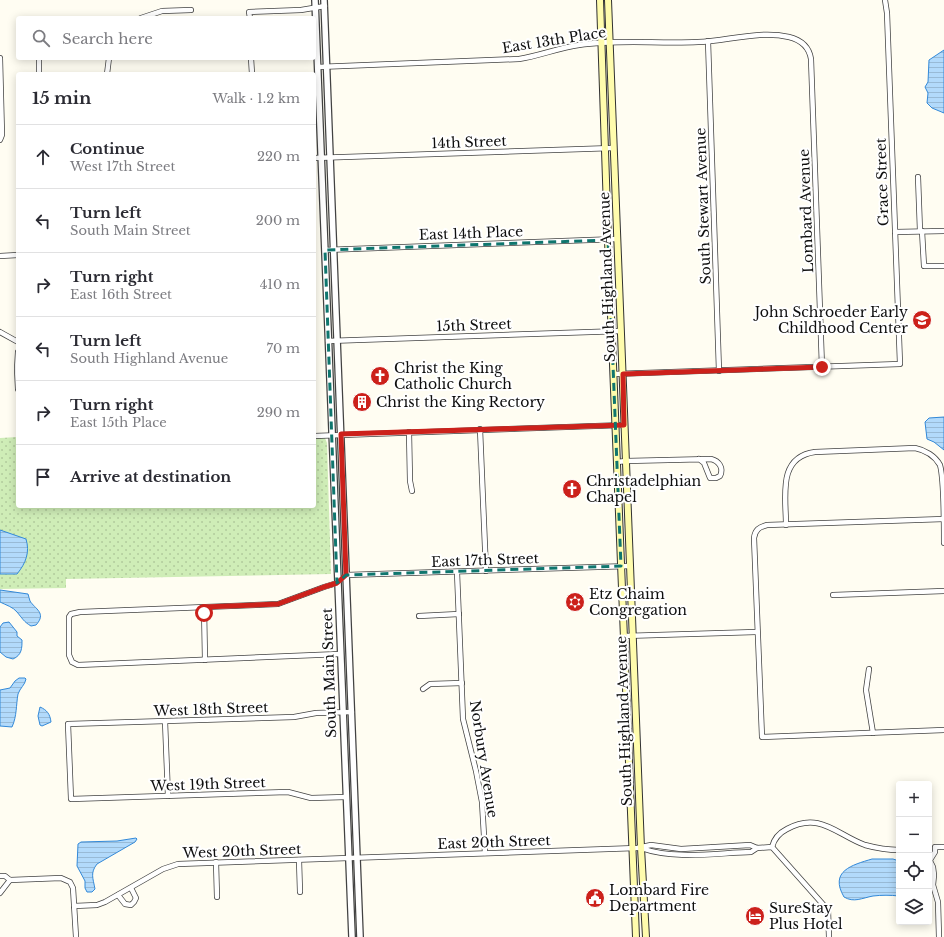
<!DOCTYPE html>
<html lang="en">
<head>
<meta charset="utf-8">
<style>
	:root { --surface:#fff; --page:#f2f2f3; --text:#2b2b33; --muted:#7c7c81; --line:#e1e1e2 }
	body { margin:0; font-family:"Libre Baskerville",serif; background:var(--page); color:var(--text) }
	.controls { position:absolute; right:12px; bottom:12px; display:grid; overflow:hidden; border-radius:4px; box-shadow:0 2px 10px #0003 }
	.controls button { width:36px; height:36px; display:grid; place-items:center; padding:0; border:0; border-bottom:1px solid var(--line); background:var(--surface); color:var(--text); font:20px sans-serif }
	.stop { position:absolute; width:12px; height:12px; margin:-9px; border:3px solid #cc211b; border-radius:50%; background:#fff }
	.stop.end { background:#cc211b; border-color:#fff; box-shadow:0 1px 4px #0008 }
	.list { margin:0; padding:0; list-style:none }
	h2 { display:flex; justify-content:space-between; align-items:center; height:52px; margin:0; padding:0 16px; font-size:17px }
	h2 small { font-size:13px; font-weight:400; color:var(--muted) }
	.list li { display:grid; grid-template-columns:26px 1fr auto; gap:12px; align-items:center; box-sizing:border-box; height:64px; padding:0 16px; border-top:1px solid var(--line) }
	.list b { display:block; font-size:15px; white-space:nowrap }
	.list p { margin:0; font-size:13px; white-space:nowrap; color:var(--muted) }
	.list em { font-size:13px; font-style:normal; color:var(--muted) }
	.icon { flex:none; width:22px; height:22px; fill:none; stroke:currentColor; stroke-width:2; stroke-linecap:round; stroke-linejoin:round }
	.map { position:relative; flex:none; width:944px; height:937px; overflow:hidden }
	.search { position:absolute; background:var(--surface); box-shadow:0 2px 10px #0003; left:16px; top:16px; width:300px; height:44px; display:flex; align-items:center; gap:10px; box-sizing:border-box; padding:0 14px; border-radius:4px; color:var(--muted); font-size:15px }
	.panel { position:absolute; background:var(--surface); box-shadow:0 2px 10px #0003; left:16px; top:72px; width:300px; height:436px; border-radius:4px }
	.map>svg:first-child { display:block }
	.park { fill:url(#park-dots) }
	.water { fill:url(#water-rules); stroke:#3389d8 }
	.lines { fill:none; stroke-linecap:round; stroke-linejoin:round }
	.minor-casing { stroke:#424242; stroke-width:6 }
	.tertiary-casing { stroke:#424242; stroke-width:8 }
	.secondary-casing { stroke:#313131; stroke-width:8 }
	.minor { stroke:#fff; stroke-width:4.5 }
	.tertiary { stroke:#fff; stroke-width:5.5 }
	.secondary { stroke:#fffcad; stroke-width:6 }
	.route { stroke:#cc211b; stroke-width:5 }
	.marked { fill:none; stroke:#0f766e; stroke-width:3; stroke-dasharray:8 5; stroke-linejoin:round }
	.labels { text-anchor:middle; stroke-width:4; stroke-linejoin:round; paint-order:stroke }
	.street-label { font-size:14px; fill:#0f0f0f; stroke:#fff }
	.poi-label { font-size:14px; fill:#0f0f0f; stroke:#fff; text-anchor:start }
</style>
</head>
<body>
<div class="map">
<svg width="944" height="937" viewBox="0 0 944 937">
	<defs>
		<pattern id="park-dots" width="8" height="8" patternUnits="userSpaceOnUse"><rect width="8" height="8" fill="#cfedb7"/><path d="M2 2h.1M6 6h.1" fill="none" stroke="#b1ca9c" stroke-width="1.8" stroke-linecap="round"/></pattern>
		<pattern id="water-rules" width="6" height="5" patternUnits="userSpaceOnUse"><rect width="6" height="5" fill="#b2dafb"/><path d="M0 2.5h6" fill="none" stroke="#98bad6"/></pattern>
	</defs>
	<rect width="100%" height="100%" fill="#fffdf2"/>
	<!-- park -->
	<path class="park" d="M 18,437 L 18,506 L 314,506 L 314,438 L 325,438 L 327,443 L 331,574 L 66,579 L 66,588 L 0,589 L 0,438 Z"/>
	<!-- water -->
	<g class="water">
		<path d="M 944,50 L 944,113 L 932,108 L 927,103 L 928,93 L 925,87 L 928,82 L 929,60 Z"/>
		<path d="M 944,417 L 944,450 L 934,442 L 927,439 L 925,422 L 929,418 Z"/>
		<path d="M 0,530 L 26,539 C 30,552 26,563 17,574 L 0,574 Z"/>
		<path d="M 0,590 L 28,594 C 29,596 29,599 30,601 C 35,609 47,613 36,625 L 31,626 C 24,622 22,618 17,612 C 13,607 6,605 0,602 Z"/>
		<path d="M 9,622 L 17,632 L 17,636 L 22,640 C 22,648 22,655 13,659 L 6,657 L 0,652 L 0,627 L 3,623 Z"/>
		<path d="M 19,678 L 25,678 L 26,679 C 25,685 20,688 18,694 C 16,705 17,716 12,727 L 0,726 L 0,690 L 10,688 L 15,681 Z"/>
		<path d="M 40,707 C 47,710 50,714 51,722 L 42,726 L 40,725 L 38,716 Z"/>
		<path d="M 136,838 L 137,839 L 135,842 L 97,864 C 90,873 93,878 95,889 L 92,892 L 87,892 L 85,888 L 85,881 L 77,866 L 78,844 L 81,842 L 117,841 Z"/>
		<path d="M 872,859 L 893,859 L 899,861 L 899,896 C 891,895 881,895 873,896 C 862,898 854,903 844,897 C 829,871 852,865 872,859 Z"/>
	</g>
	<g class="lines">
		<defs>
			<g id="minor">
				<path d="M 141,18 L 162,11 L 191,10"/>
				<path d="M 250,18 L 249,12 L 301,10 L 325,6"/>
				<path d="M 708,41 L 719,371"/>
				<path d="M 0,58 L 2,135 L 0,140"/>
				<path d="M 39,58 L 39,74"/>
				<path d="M 251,58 L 252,74"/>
				<path d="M 318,67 L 519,59 C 539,56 558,48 579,45 C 618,39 658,44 698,42 C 727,41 760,30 789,37 C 801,40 809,46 811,59 L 822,367"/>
				<path d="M 107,74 L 109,58"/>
				<path d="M 314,158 L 613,148"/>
				<path d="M 918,177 L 920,231"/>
				<path d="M 922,231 L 924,266 L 944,266"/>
				<path d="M 895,232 L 944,231"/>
				<path d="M 325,250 L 617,239"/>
				<path d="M 0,256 L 18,255"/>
				<path d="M 0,332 L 18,342"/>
				<path d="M 328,341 L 621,331"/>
				<path d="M 18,352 L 17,369 L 18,389"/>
				<path d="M 614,374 L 900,364 L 887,13 L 885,0"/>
				<path d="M 480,429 L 486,571"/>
				<path d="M 409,432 L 410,481 L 412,491"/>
				<path d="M 314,436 L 624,425"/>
				<path d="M 617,462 L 626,461 L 711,459 C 719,461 724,468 720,476 L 716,478 L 710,478 L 704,463 L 699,459"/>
				<path d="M 944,519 L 767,525 C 759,527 755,530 754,538 L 762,737 L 944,730"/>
				<path d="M 786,525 C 786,497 777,457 815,452 L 915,448 C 925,450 935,456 940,465 C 944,479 944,526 944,543"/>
				<path d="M 457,572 L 463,719 L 476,771 L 482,802 L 485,853"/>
				<path d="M 833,595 L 944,591"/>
				<path d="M 204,607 L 205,660"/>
				<path d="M 419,616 L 459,614"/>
				<path d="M 624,636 L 756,632"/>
				<path d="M 340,654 L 78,665 L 72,662 L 69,655 L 69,617 L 71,614 L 80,612 L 278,604 L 324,587 L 337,583 L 346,575 L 630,566"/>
				<path d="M 869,669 L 866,690 L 873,733"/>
				<path d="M 423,689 L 430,684 L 462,683"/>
				<path d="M 165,721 L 168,796"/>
				<path d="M 346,797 L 311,798 L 288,792 L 71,799 L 68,724 L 294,717 L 316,713 L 352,712"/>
				<path d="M 772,847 C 774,839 779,833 787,829 C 820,811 837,835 865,845 C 876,848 888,850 899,850"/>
				<path d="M 641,848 C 675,860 715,853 751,852 L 757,848"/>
				<path d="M 929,859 L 933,867 L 934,875 L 933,885 L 938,902 L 939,937"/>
				<path d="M 299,860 L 300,892"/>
				<path d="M 930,860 L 935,852 L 935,847 L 944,847"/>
				<path d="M 216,862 L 217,897"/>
				<path d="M 0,876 L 5,876 L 10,880"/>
				<path d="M 0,893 L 10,880 L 61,878 L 70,882 L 73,888 L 76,937"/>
				<path d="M 118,895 L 125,904 L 131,905 L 134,902 L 136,898 L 131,888"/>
				<path d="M 74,906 L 97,905 L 105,902 L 163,869 L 178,864 L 637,848 L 651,845 L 681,849 L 750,845 L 757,848 L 772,847 L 828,910 L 829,937"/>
			</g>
			<g id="tertiary">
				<path d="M 315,0 L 352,937"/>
				<path d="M 324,0 L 360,937"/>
			</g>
			<g id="secondary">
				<path d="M 600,0 L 608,240 L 636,937"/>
				<path d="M 608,0 L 641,848 L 646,937"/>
			</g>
		</defs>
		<!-- minor casing -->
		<use href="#minor" class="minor-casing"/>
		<!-- tertiary casing -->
		<use href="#tertiary" class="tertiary-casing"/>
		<!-- secondary casing -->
		<use href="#secondary" class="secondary-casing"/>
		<!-- minor -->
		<use href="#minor" class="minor"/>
		<!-- tertiary -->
		<use href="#tertiary" class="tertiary"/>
		<!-- secondary -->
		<use href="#secondary" class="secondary"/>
	</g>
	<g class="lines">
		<!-- route -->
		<path class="route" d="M 204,613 L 204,607 L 278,604 L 324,587 L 337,583 L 346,575 L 341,434 L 624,425 L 623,374 L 822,367"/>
	</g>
	<!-- marked area -->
	<path class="marked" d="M 608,240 L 621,566 L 346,575 L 337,583 L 325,250 Z"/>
	<!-- icons -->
	<defs>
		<symbol id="school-disc" viewBox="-11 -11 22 22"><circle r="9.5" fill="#cc211b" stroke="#fff"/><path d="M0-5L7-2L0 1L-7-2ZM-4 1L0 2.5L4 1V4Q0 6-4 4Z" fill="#fff"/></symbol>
		<symbol id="church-disc" viewBox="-11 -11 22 22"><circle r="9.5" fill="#cc211b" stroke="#fff"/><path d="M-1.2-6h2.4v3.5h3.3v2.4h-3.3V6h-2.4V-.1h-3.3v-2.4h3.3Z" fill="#fff"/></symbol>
		<symbol id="building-disc" viewBox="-11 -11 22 22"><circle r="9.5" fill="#cc211b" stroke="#fff"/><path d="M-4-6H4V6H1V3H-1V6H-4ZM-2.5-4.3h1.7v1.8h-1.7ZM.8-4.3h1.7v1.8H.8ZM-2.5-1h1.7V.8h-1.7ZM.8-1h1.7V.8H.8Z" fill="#fff"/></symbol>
		<symbol id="synagogue-disc" viewBox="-11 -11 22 22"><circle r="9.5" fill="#cc211b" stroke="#fff"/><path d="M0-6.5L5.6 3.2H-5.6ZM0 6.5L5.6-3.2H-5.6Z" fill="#fff"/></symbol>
		<symbol id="civic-disc" viewBox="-11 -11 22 22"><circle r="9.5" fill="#cc211b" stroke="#fff"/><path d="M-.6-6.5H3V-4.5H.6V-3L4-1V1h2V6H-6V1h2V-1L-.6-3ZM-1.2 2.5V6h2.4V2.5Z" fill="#fff"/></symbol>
		<symbol id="hotel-disc" viewBox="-11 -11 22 22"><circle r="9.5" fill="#cc211b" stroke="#fff"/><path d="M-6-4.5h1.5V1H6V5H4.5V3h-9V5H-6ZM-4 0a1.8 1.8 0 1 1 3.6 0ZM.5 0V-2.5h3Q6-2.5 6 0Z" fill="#fff"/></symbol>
	</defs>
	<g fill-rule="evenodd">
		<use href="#school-disc" x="911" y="309" width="22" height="22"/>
		<use href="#church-disc" x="369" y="365" width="22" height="22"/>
		<use href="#building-disc" x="351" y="391" width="22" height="22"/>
		<use href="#church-disc" x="561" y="478" width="22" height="22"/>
		<use href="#synagogue-disc" x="564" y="591" width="22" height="22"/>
		<use href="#civic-disc" x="584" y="887" width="22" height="22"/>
		<use href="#hotel-disc" x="744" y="905" width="22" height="22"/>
	</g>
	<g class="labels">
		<!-- street labels -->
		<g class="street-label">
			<text transform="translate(554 40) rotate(-9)" y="5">East 13th Place</text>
			<text transform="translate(469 142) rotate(-2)" y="5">14th Street</text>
			<text transform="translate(882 182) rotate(-92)" y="5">Grace Street</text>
			<text transform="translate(703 206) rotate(-92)" y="5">South Stewart Avenue</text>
			<text transform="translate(806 211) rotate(-92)" y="5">Lombard Avenue</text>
			<text transform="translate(471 233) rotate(-2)" y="5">East 14th Place</text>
			<text transform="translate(607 277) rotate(-92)" y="5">South Highland Avenue</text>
			<text transform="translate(474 325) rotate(-2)" y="5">15th Street</text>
			<text transform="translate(485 560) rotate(-2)" y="5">East 17th Street</text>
			<text transform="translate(329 673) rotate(-92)" y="5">South Main Street</text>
			<text transform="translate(211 709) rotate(-2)" y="5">West 18th Street</text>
			<text transform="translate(624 721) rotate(-92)" y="5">South Highland Avenue</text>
			<text transform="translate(484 759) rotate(81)" y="5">Norbury Avenue</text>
			<text transform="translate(208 784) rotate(-2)" y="5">West 19th Street</text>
			<text transform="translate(494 842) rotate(-2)" y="5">East 20th Street</text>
			<text transform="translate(242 851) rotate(-2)" y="5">West 20th Street</text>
		</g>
		<!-- poi labels -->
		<g class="poi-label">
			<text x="908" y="317" text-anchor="end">John Schroeder Early<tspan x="908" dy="16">Childhood Center</tspan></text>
			<text x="394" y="373">Christ the King<tspan x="394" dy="16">Catholic Church</tspan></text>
			<text x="376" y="407">Christ the King Rectory</text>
			<text x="586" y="486">Christadelphian<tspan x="586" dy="16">Chapel</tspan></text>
			<text x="589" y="599">Etz Chaim<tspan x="589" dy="16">Congregation</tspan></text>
			<text x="609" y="895">Lombard Fire<tspan x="609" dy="16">Department</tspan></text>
			<text x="769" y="913">SureStay<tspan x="769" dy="16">Plus Hotel</tspan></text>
		</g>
	</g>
</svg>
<div class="controls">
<button>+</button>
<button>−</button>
<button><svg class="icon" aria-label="locate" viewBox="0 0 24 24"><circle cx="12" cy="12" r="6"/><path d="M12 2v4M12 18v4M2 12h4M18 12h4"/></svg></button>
<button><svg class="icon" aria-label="layers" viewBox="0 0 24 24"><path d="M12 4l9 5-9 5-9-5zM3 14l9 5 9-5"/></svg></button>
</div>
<div class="stop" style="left:204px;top:613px"></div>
<div class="stop end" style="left:822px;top:367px"></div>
<div class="search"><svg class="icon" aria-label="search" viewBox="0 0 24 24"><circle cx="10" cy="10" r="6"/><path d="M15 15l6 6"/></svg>Search here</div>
<section class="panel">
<h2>15 min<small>Walk · 1.2 km</small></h2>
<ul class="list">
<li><svg class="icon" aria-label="ahead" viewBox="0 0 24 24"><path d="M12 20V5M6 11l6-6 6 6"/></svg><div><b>Continue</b><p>West 17th Street</p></div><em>220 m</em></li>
<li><svg class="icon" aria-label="left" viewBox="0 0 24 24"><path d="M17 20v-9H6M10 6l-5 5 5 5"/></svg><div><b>Turn left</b><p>South Main Street</p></div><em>200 m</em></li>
<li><svg class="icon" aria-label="right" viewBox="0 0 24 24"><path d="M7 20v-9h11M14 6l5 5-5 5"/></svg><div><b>Turn right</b><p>East 16th Street</p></div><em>410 m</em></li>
<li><svg class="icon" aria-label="left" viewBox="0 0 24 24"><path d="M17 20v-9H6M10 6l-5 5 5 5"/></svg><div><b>Turn left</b><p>South Highland Avenue</p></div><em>70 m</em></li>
<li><svg class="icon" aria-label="right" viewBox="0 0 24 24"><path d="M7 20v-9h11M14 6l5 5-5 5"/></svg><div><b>Turn right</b><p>East 15th Place</p></div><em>290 m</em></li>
<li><svg class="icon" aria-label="arrive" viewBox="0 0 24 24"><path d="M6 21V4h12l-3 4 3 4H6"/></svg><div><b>Arrive at destination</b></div></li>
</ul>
</section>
</div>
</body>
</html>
